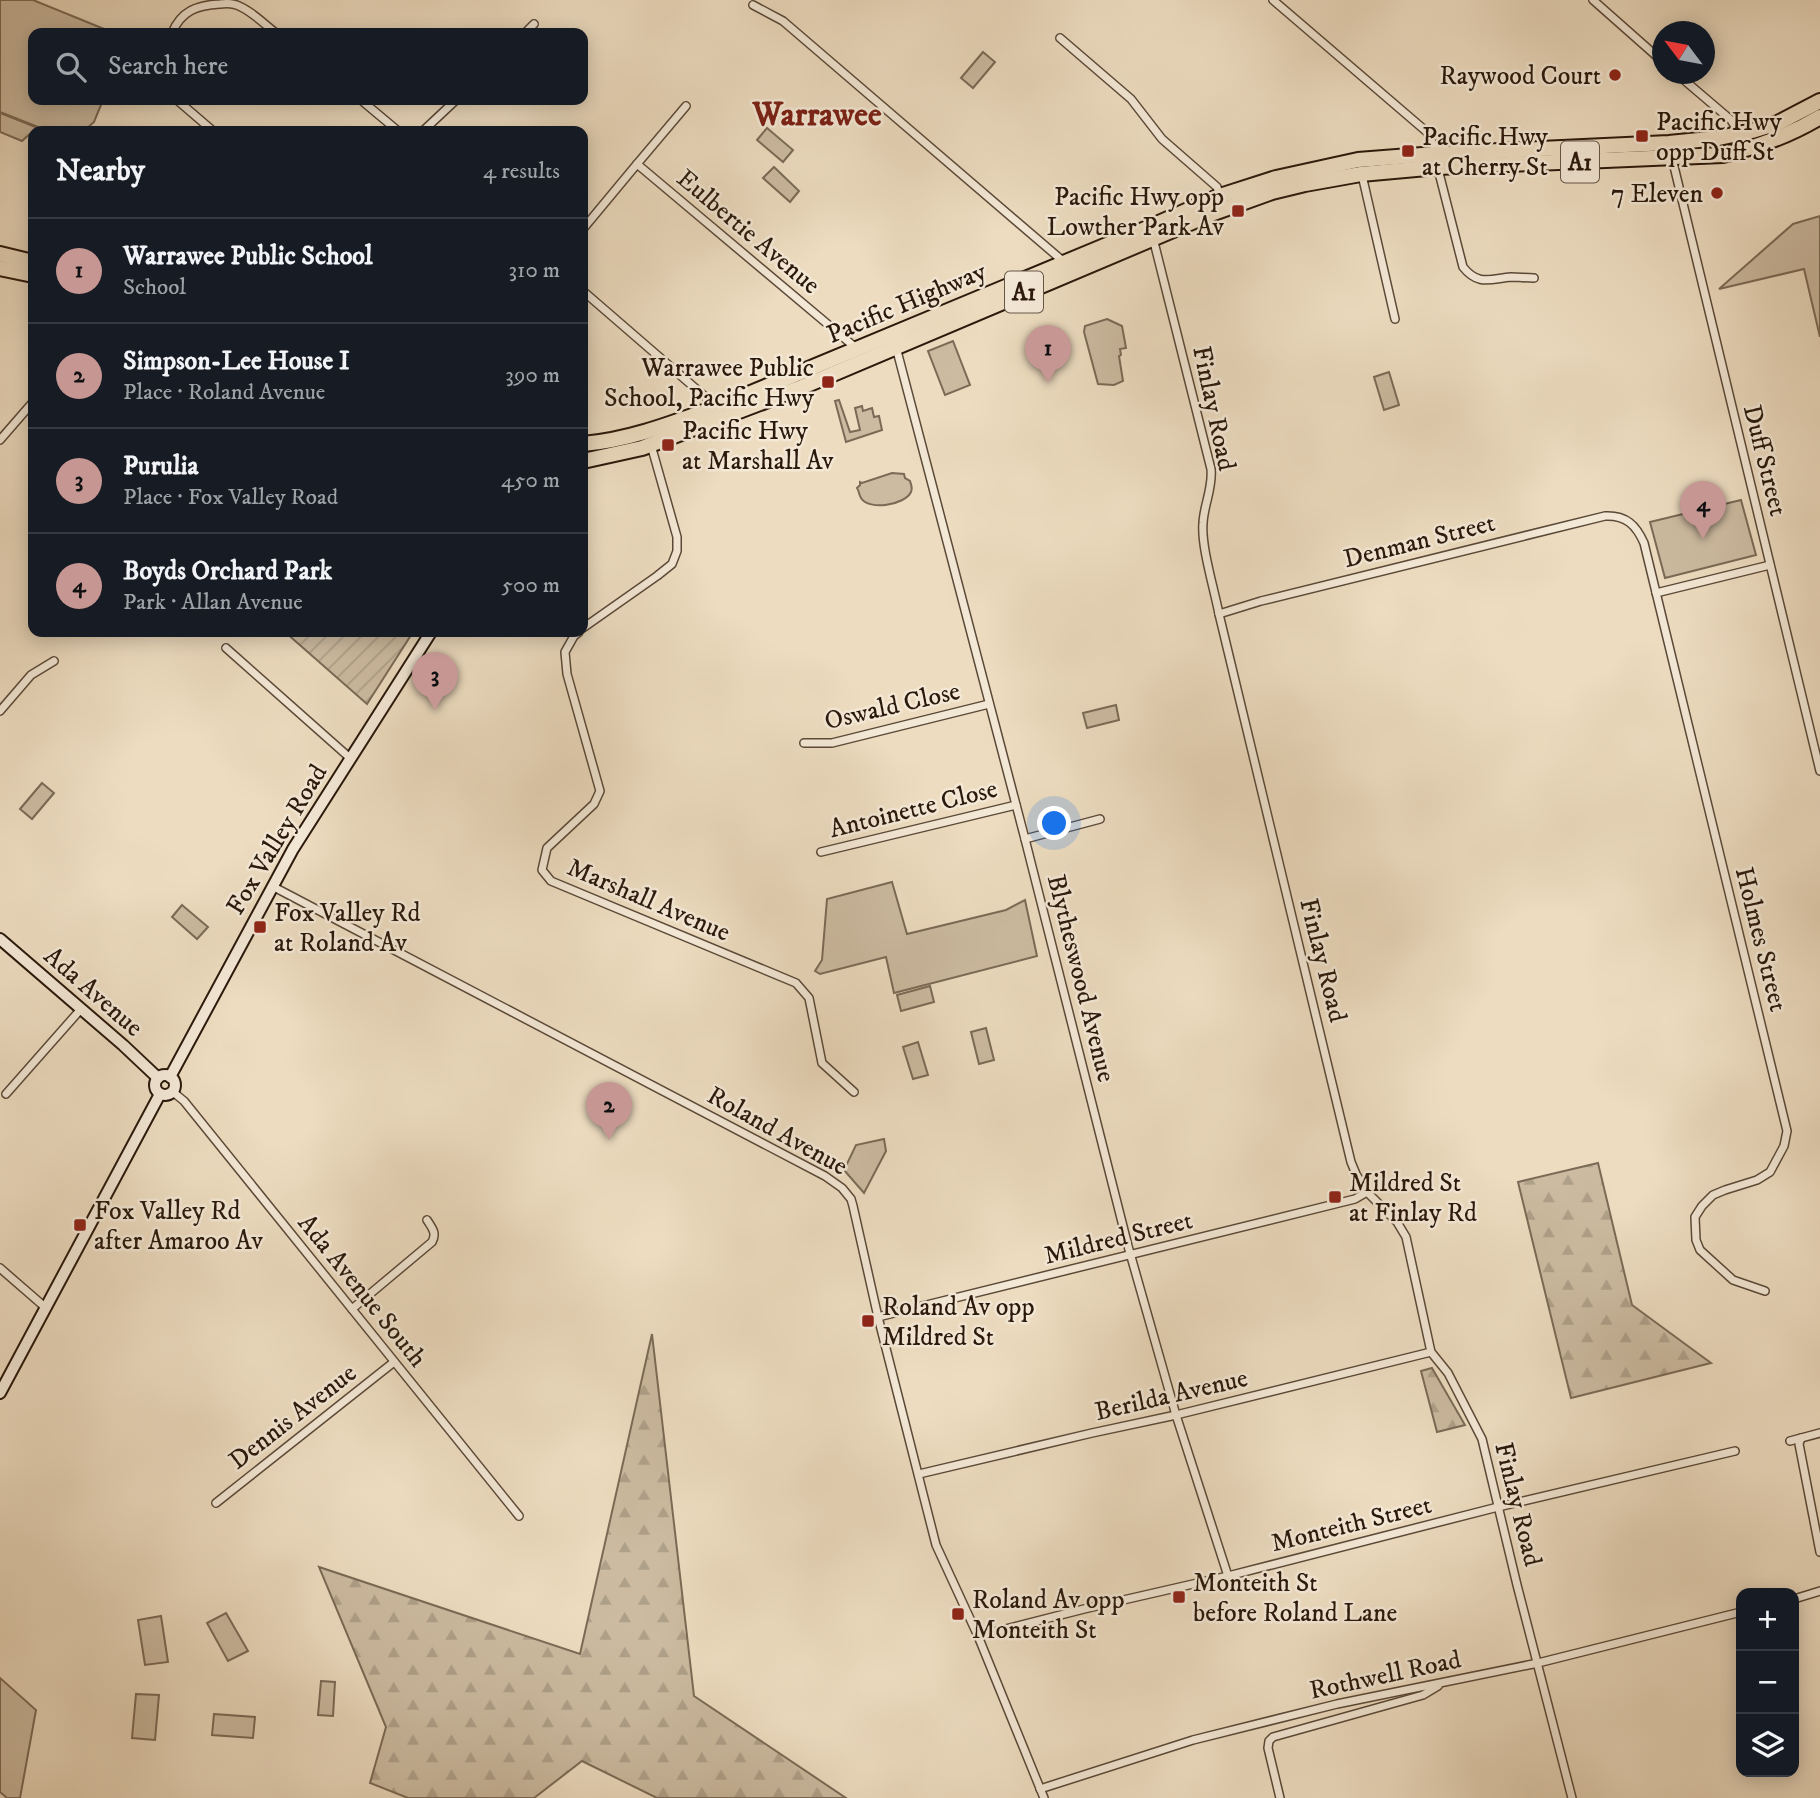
<!DOCTYPE html>
<html lang="en">
<head>
<meta charset="utf-8">
<style>
	:root { --surface:#171b24; --page:#20242c; --text:#f1f3f6; --muted:#9ea1a6; --line:#363941; --accent:#c59692 }
	body { margin:0; font-family:"IM FELL DW Pica",serif; background:var(--page); color:var(--text) }
	.controls { position:absolute; right:21px; bottom:21px; display:grid; overflow:hidden; border-radius:14px; box-shadow:0 4px 18px #0003 }
	.controls button { width:63px; height:63px; display:grid; place-items:center; padding:0; border:0; border-bottom:2px solid var(--line); background:var(--surface); color:var(--text); font:35px sans-serif }
	.compass { position:absolute; left:1652px; top:21px; width:63px; height:63px; border-radius:50%; background:var(--surface); box-shadow:0 4px 18px #0003; rotate:302deg }
	.you { position:absolute; left:1055px; top:824px; width:24px; height:24px; margin:-18px; border:5px solid #fff; border-radius:50%; background:#1a73e8; box-shadow:0 0 0 10px #1a73e833 }
	.badge { display:grid; place-items:center; width:46px; height:46px; border-radius:50%; background:var(--accent); color:#111; font-size:23px; font-weight:700 }
	.pin { position:absolute; translate:-50% -58px; filter:drop-shadow(0 2px 4px #0008) }
	.pin::after { content:''; position:absolute; top:37px; width:24px; height:21px; background:inherit; clip-path:polygon(0 0,100% 0,50% 100%) }
	.list { margin:0; padding:0; list-style:none }
	h2 { display:flex; justify-content:space-between; align-items:center; height:91px; margin:0; padding:0 28px; font-size:30px }
	h2 small { font-size:23px; font-weight:400; color:var(--muted) }
	.list li { display:grid; grid-template-columns:46px 1fr auto; gap:21px; align-items:center; box-sizing:border-box; height:105px; padding:0 28px; border-top:2px solid var(--line) }
	.list b { display:block; font-size:26px; white-space:nowrap }
	.list p { margin:0; font-size:23px; white-space:nowrap; color:var(--muted) }
	.list em { font-size:23px; font-style:normal; color:var(--muted) }
	.icon { flex:none; width:38px; height:38px; fill:none; stroke:currentColor; stroke-width:2; stroke-linecap:round; stroke-linejoin:round }
	.map { position:relative; flex:none; width:1820px; height:1798px; overflow:hidden }
	.search { position:absolute; background:var(--surface); box-shadow:0 4px 18px #0003; left:28px; top:28px; width:560px; height:77px; display:flex; align-items:center; gap:18px; box-sizing:border-box; padding:0 24px; border-radius:14px; color:var(--muted); font-size:26px }
	.panel { position:absolute; background:var(--surface); box-shadow:0 4px 18px #0003; left:28px; top:126px; width:560px; height:511px; border-radius:14px }
	.map>svg:first-child { display:block }
	.forest { fill:url(#forest-firs); stroke:#7b6a56; stroke-width:2 }
	.park { fill:#ccbba1; stroke:#7b6a56; stroke-width:2 }
	.garden { fill:url(#garden-furrows); stroke:#7b6a56; stroke-width:2 }
	.lines { fill:none; stroke-linecap:round; stroke-linejoin:round }
	.street-casing { stroke:#5b4938; stroke-width:10 }
	.secondary-casing { stroke:#2a180b; stroke-width:14 }
	.highway-casing { stroke:#2a180b; stroke-width:18 }
	.street { stroke:#f3e8d6; stroke-width:7 }
	.secondary { stroke:#f3e8d6; stroke-width:10 }
	.highway { stroke:#eddcc0; stroke-width:14 }
	.poi-dot { fill:#8f2418; stroke:#f3e8d6; stroke-width:2.5 }
	.labels { text-anchor:middle; stroke-width:5; stroke-linejoin:round; paint-order:stroke }
	.shield { fill:#f3e8d6; stroke:#665648; stroke-width:2 }
	.shield-label { font-size:24px; font-weight:bold; fill:#2a180b }
	.poi-label { font-size:26px; fill:#2a180b; stroke:#f3e8d6; text-anchor:start }
	.street-label { font-size:26px; fill:#2a180b; stroke:#f3e8d6 }
	.district-label { font-size:33px; font-weight:bold; fill:#7a1f14; stroke:#f3e8d6 }
</style>
</head>
<body>
<div class="map">
<svg width="1820" height="1798" viewBox="0 0 1820 1798">
	<defs>
		<pattern id="forest-firs" width="22" height="20" patternUnits="userSpaceOnUse" patternTransform="scale(1.75)"><rect width="22" height="20" fill="#ccbba1"/><path d="M5 1l3.5 6h-7zM16 11l3.5 6h-7z" fill="#afa089"/></pattern>
		<pattern id="garden-furrows" width="10" height="10" patternUnits="userSpaceOnUse" patternTransform="scale(1.75)"><rect width="10" height="10" fill="#ccbba1"/><path d="M-1 1l2-2M0 10L10 0M9 11l2-2" fill="none" stroke="#afa089"/></pattern>
	</defs>
	<rect width="100%" height="100%" fill="#eddcc0"/>
	<filter id="stains"><feTurbulence type="fractalNoise" baseFrequency=".00286" numOctaves="4"/><feColorMatrix values="0 0 0 0 .2 0 0 0 0 .09 0 0 0 0 .02 0 0 0 .5 -.17"/></filter>
	<radialGradient id="worn" r=".72"><stop offset=".6" stop-color="#630" stop-opacity="0"/><stop offset="1" stop-color="#630" stop-opacity=".3"/></radialGradient>
	<!-- forest -->
	<g class="forest">
		<path d="M 1598,1163 L 1632,1305 L 1711,1363 L 1571,1398 L 1518,1182 Z"/>
		<path d="M 652,1334 L 694,1696 L 846,1798 L 657,1798 L 582,1761 L 534,1798 L 408,1798 L 370,1783 L 386,1727 L 319,1567 L 580,1654 Z"/>
		<path d="M 1432,1368 L 1465,1425 L 1437,1432 L 1421,1371 Z"/>
	</g>
	<!-- park -->
	<g class="park">
		<path d="M 0,0 L 33,0 L 114,33 L 33,33 L 33,100 L 103,100 L 94,122 L 84,131 L 48,131 L 0,112 Z"/>
		<path d="M 983,52 L 995,62 L 973,88 L 961,78 Z"/>
		<path d="M 0,113 L 43,130 L 33,131 L 22,141 L 0,132 Z"/>
		<path d="M 767,128 L 793,150 L 783,162 L 757,140 Z"/>
		<path d="M 774,167 L 799,191 L 790,202 L 763,178 Z"/>
		<path d="M 1820,216 L 1820,337 L 1804,269 L 1719,289 L 1793,224 Z"/>
		<path d="M 1107,319 L 1122,326 L 1126,348 L 1120,349 L 1121,355 L 1119,356 L 1123,381 L 1114,385 L 1098,384 L 1084,332 L 1085,326 Z"/>
		<path d="M 953,341 L 970,385 L 945,395 L 928,351 Z"/>
		<path d="M 1389,372 L 1399,405 L 1384,410 L 1374,377 Z"/>
		<path d="M 839,400 L 850,432 L 860,430 L 855,408 L 862,406 L 863,411 L 872,408 L 874,417 L 879,416 L 882,430 L 846,442 L 835,401 Z"/>
		<path d="M 892,473 L 904,474 L 905,478 L 910,481 C 911,485 913,488 911,492 C 905,505 869,511 861,498 C 859,495 859,491 857,488 L 860,485 L 860,482 L 862,483 Z"/>
		<path d="M 1741,500 L 1756,555 L 1665,578 L 1650,522 Z"/>
		<path d="M 1116,705 L 1119,720 L 1087,728 L 1083,713 Z"/>
		<path d="M 42,783 L 54,793 L 32,819 L 20,809 Z"/>
		<path d="M 892,882 L 907,934 L 1006,910 L 1025,900 L 1037,956 L 894,993 L 886,957 L 820,974 L 815,971 L 822,960 L 827,899 Z"/>
		<path d="M 182,905 L 208,927 L 197,939 L 172,917 Z"/>
		<path d="M 930,986 L 934,1002 L 901,1011 L 897,995 Z"/>
		<path d="M 986,1028 L 994,1060 L 979,1064 L 971,1032 Z"/>
		<path d="M 918,1042 L 928,1075 L 913,1079 L 903,1047 Z"/>
		<path d="M 884,1139 L 886,1151 L 864,1193 L 844,1170 L 856,1145 Z"/>
		<path d="M 226,1613 L 248,1651 L 228,1661 L 207,1623 Z"/>
		<path d="M 161,1616 L 168,1662 L 145,1665 L 138,1620 Z"/>
		<path d="M 0,1678 L 36,1710 L 20,1798 L 7,1798 L 0,1792 Z"/>
		<path d="M 321,1681 L 335,1682 L 333,1716 L 318,1715 Z"/>
		<path d="M 136,1694 L 159,1695 L 155,1740 L 132,1738 Z"/>
		<path d="M 214,1714 L 255,1717 L 253,1738 L 212,1735 Z"/>
	</g>
	<!-- garden -->
	<path class="garden" d="M 285,632 L 413,632 L 367,704 Z"/>
	<g class="lines">
		<defs>
			<g id="street">
				<path d="M 1273,0 L 1427,132 L 1435,148 L 1435,154"/>
				<path d="M 1593,0 L 1662,61"/>
				<path d="M 753,5 L 783,21 L 1064,262"/>
				<path d="M 172,33 C 181,11 197,5 220,4 C 227,3 234,3 241,7 C 254,13 265,25 276,33"/>
				<path d="M 525,33 L 534,24"/>
				<path d="M 1060,38 L 1131,99 L 1162,139 L 1217,187 L 1220,196"/>
				<path d="M 1677,74 L 1731,120 L 1739,133"/>
				<path d="M 177,100 L 213,131"/>
				<path d="M 361,100 L 398,131"/>
				<path d="M 423,131 L 456,100"/>
				<path d="M 1672,158 L 1820,771"/>
				<path d="M 637,164 L 686,106"/>
				<path d="M 1437,165 L 1463,267 C 1478,286 1490,279 1511,277 C 1519,277 1526,278 1534,278"/>
				<path d="M 1362,175 L 1395,319"/>
				<path d="M 583,229 L 637,164 L 856,348"/>
				<path d="M 1153,238 L 1211,469 C 1213,488 1204,504 1203,523 C 1201,547 1214,588 1219,614 L 1351,1162 L 1356,1174 L 1367,1192 L 1397,1222 L 1406,1237 L 1431,1352 L 1448,1373 L 1482,1439 L 1517,1585 L 1572,1798"/>
				<path d="M 583,291 L 717,407"/>
				<path d="M 896,347 L 1025,839 L 1128,1246 L 1176,1415 L 1228,1576"/>
				<path d="M 0,440 L 33,402"/>
				<path d="M 1656,593 L 1770,565"/>
				<path d="M 1219,614 L 1261,601 L 1605,516 C 1626,515 1636,525 1644,543 L 1787,1131 L 1784,1146 L 1770,1172 L 1757,1180 L 1725,1190 L 1713,1195 L 1702,1206 L 1695,1217 L 1696,1240 L 1700,1250 L 1733,1280 L 1765,1291"/>
				<path d="M 583,628 L 657,576 L 672,564 L 677,551 L 677,537 L 651,445"/>
				<path d="M 579,632 L 574,636 L 565,652 L 567,674 L 600,791 L 594,804 L 547,848 L 542,870 L 551,881 L 796,983 L 809,998 L 822,1063 L 854,1092"/>
				<path d="M 226,648 L 350,758"/>
				<path d="M 0,711 L 31,675 L 54,661"/>
				<path d="M 804,743 L 832,743 L 989,704"/>
				<path d="M 1025,839 L 1100,819"/>
				<path d="M 821,852 L 1016,805"/>
				<path d="M 272,886 L 825,1176 L 842,1188 L 851,1199 L 853,1206 L 878,1317 L 936,1545 L 978,1636 L 1044,1798"/>
				<path d="M 173,1092 L 184,1101 L 519,1516"/>
				<path d="M 6,1094 L 81,1009"/>
				<path d="M 0,1268 L 46,1308"/>
				<path d="M 352,1309 L 432,1242 C 437,1233 432,1228 427,1220"/>
				<path d="M 878,1317 L 1355,1199 L 1367,1192"/>
				<path d="M 1801,1438 L 1799,1444 L 1820,1552"/>
				<path d="M 1790,1441 L 1820,1433"/>
				<path d="M 919,1474 L 1092,1433 L 1176,1415 L 1431,1352"/>
				<path d="M 216,1503 L 394,1362"/>
				<path d="M 1794,1599 L 1820,1591"/>
				<path d="M 978,1636 L 1084,1609 L 1228,1576 L 1498,1507 L 1735,1451"/>
				<path d="M 1040,1789 L 1193,1740 L 1337,1704 L 1538,1663 L 1741,1612"/>
				<path d="M 1280,1798 L 1268,1748 L 1269,1741 L 1273,1737 L 1423,1695 L 1438,1686"/>
			</g>
			<g id="secondary">
				<path d="M 0,939 L 123,1045 L 158,1078"/>
				<circle cx="165" cy="1085" r="10"/>
				<path d="M 170,1077 L 293,849 L 431,632"/>
				<path d="M 0,1393 L 160,1094"/>
			</g>
			<g id="highway">
				<path d="M 0,254 L 33,262"/>
				<path d="M 0,268 L 33,275"/>
				<path d="M 583,444 C 630,440 673,423 717,407 L 1143,230 L 1220,196 L 1276,178 L 1358,160 L 1435,154 L 1669,143 L 1719,138 L 1752,131 L 1778,123 L 1820,101"/>
				<path d="M 583,461 L 642,448 L 802,387 L 1211,214 L 1272,192 L 1305,184 L 1361,174 L 1438,167 L 1723,155 C 1758,147 1790,135 1820,117"/>
			</g>
		</defs>
		<!-- street casing -->
		<use href="#street" class="street-casing"/>
		<!-- secondary casing -->
		<use href="#secondary" class="secondary-casing"/>
		<!-- highway casing -->
		<use href="#highway" class="highway-casing"/>
		<!-- street -->
		<use href="#street" class="street"/>
		<!-- secondary -->
		<use href="#secondary" class="secondary"/>
		<!-- highway -->
		<use href="#highway" class="highway"/>
	</g>
	<!-- markers -->
	<g class="poi-dot">
		<circle cx="1615" cy="75" r="7"/>
		<rect x="1635" y="129" width="14" height="14" rx="3.5"/>
		<rect x="1401" y="144" width="14" height="14" rx="3.5"/>
		<circle cx="1717" cy="193" r="7"/>
		<rect x="1231" y="204" width="14" height="14" rx="3.5"/>
		<rect x="821" y="375" width="14" height="14" rx="3.5"/>
		<rect x="661" y="438" width="14" height="14" rx="3.5"/>
		<rect x="253" y="920" width="14" height="14" rx="3.5"/>
		<rect x="1328" y="1190" width="14" height="14" rx="3.5"/>
		<rect x="73" y="1218" width="14" height="14" rx="3.5"/>
		<rect x="861" y="1314" width="14" height="14" rx="3.5"/>
		<rect x="1172" y="1590" width="14" height="14" rx="3.5"/>
		<rect x="951" y="1607" width="14" height="14" rx="3.5"/>
	</g>
	<g class="labels">
		<!-- shield labels -->
		<g class="shield">
			<rect x="1561" y="141.5" width="38" height="41" rx="5"/>
			<rect x="1005" y="271.5" width="38" height="41" rx="5"/>
		</g>
		<g class="shield-label">
			<text x="1580" y="170">A1</text>
			<text x="1024" y="300">A1</text>
		</g>
		<!-- poi labels -->
		<g class="poi-label">
			<text x="1601" y="84" text-anchor="end">Raywood Court</text>
			<text x="1656" y="130">Pacific Hwy<tspan x="1656" dy="30">opp Duff St</tspan></text>
			<text x="1422" y="145">Pacific Hwy<tspan x="1422" dy="30">at Cherry St</tspan></text>
			<text x="1703" y="202" text-anchor="end">7 Eleven</text>
			<text x="1224" y="205" text-anchor="end">Pacific Hwy opp<tspan x="1224" dy="30">Lowther Park Av</tspan></text>
			<text x="814" y="376" text-anchor="end">Warrawee Public<tspan x="814" dy="30">School, Pacific Hwy</tspan></text>
			<text x="682" y="439">Pacific Hwy<tspan x="682" dy="30">at Marshall Av</tspan></text>
			<text x="274" y="921">Fox Valley Rd<tspan x="274" dy="30">at Roland Av</tspan></text>
			<text x="1349" y="1191">Mildred St<tspan x="1349" dy="30">at Finlay Rd</tspan></text>
			<text x="94" y="1219">Fox Valley Rd<tspan x="94" dy="30">after Amaroo Av</tspan></text>
			<text x="882" y="1315">Roland Av opp<tspan x="882" dy="30">Mildred St</tspan></text>
			<text x="1193" y="1591">Monteith St<tspan x="1193" dy="30">before Roland Lane</tspan></text>
			<text x="972" y="1608">Roland Av opp<tspan x="972" dy="30">Monteith St</tspan></text>
		</g>
		<!-- street labels -->
		<g class="street-label">
			<text transform="translate(749 231) rotate(40)" y="9">Eulbertie Avenue</text>
			<text transform="translate(906 302) rotate(-23)" y="9">Pacific Highway</text>
			<text transform="translate(1215 408) rotate(78)" y="9">Finlay Road</text>
			<text transform="translate(1766 460) rotate(76)" y="9">Duff Street</text>
			<text transform="translate(1419 540) rotate(-14)" y="9">Denman Street</text>
			<text transform="translate(892 705) rotate(-13)" y="9">Oswald Close</text>
			<text transform="translate(913 808) rotate(-14)" y="9">Antoinette Close</text>
			<text transform="translate(276 839) rotate(-59)" y="9">Fox Valley Road</text>
			<text transform="translate(649 899) rotate(23)" y="9">Marshall Avenue</text>
			<text transform="translate(1762 939) rotate(76)" y="9">Holmes Street</text>
			<text transform="translate(1324 960) rotate(76)" y="9">Finlay Road</text>
			<text transform="translate(1082 978) rotate(76)" y="9">Blytheswood Avenue</text>
			<text transform="translate(94 991) rotate(41)" y="9">Ada Avenue</text>
			<text transform="translate(778 1130) rotate(29)" y="9">Roland Avenue</text>
			<text transform="translate(1118 1237) rotate(-14)" y="9">Mildred Street</text>
			<text transform="translate(363 1290) rotate(51)" y="9">Ada Avenue South</text>
			<text transform="translate(1171 1394) rotate(-13)" y="9">Berilda Avenue</text>
			<text transform="translate(292 1416) rotate(-38)" y="9">Dennis Avenue</text>
			<text transform="translate(1519 1504) rotate(76)" y="9">Finlay Road</text>
			<text transform="translate(1351 1523) rotate(-14)" y="9">Monteith Street</text>
			<text transform="translate(1385 1674) rotate(-12)" y="9">Rothwell Road</text>
		</g>
		<!-- district labels -->
		<g class="district-label">
			<text x="817" y="125">Warrawee</text>
		</g>
	</g>
	<rect width="100%" height="100%" filter="url(#stains)"/>
	<rect width="100%" height="100%" fill="url(#worn)"/>
</svg>
<div class="controls">
<button>+</button>
<button>−</button>
<button><svg class="icon" aria-label="layers" viewBox="0 0 24 24"><path d="M12 4l9 5-9 5-9-5zM3 14l9 5 9-5"/></svg></button>
</div>
<svg class="compass" viewBox="-18 -18 36 36"><path d="M0-13l5 13h-10z" fill="#e53935"/><path d="M0 13l5-13h-10z" fill="#9ea1a6"/></svg>
<div class="you"></div>
<div class="pin badge" style="left:1048px;top:383px">1</div>
<div class="pin badge" style="left:609px;top:1140px">2</div>
<div class="pin badge" style="left:435px;top:710px">3</div>
<div class="pin badge" style="left:1703px;top:539px">4</div>
<div class="search"><svg class="icon" aria-label="search" viewBox="0 0 24 24"><circle cx="10" cy="10" r="6"/><path d="M15 15l6 6"/></svg>Search here</div>
<section class="panel">
<h2>Nearby<small>4 results</small></h2>
<ul class="list">
<li><span class="badge">1</span><div><b>Warrawee Public School</b><p>School</p></div><em>310 m</em></li>
<li><span class="badge">2</span><div><b>Simpson-Lee House I</b><p>Place · Roland Avenue</p></div><em>390 m</em></li>
<li><span class="badge">3</span><div><b>Purulia</b><p>Place · Fox Valley Road</p></div><em>450 m</em></li>
<li><span class="badge">4</span><div><b>Boyds Orchard Park</b><p>Park · Allan Avenue</p></div><em>500 m</em></li>
</ul>
</section>
</div>
</body>
</html>
